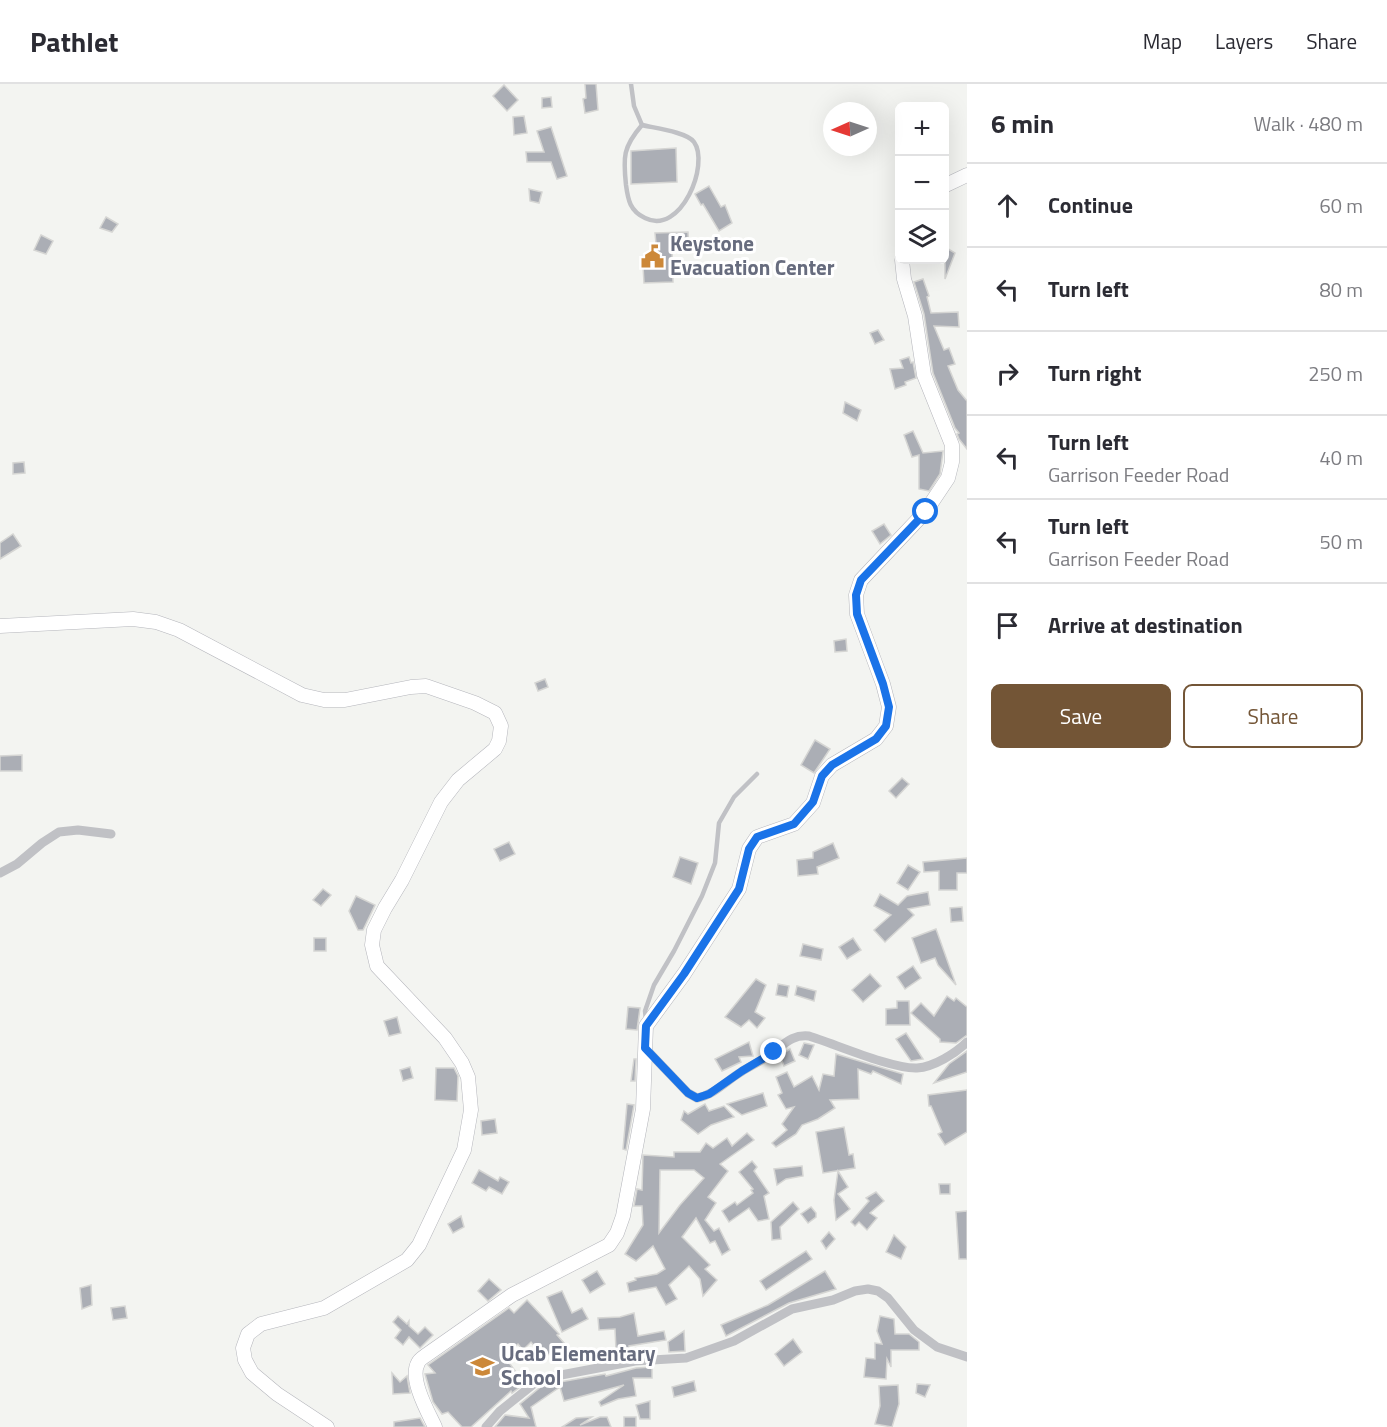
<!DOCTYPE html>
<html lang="en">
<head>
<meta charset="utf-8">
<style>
	:root { --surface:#fff; --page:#f2f2f3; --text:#2b2b33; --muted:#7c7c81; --line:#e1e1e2; --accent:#735536 }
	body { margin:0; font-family:"Titillium Web",sans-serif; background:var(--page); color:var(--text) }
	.controls { position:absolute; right:18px; top:18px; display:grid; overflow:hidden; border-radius:9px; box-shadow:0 6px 24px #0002 }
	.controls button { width:54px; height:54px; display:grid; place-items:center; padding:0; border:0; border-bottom:2px solid var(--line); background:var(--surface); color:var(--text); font:30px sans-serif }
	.compass { position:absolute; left:823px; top:18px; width:54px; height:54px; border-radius:50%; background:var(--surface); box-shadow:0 6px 24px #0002; rotate:267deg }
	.stop { position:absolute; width:18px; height:18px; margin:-14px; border:4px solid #1a73e8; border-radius:50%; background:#fff }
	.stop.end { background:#1a73e8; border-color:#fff; box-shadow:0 2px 6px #0008 }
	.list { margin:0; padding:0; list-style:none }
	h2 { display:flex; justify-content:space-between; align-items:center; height:78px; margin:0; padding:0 24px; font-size:26px }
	h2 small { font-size:20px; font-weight:400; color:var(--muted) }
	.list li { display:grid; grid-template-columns:39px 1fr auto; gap:18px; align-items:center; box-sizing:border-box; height:84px; padding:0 24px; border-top:2px solid var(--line) }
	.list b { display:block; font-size:22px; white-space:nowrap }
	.list p { margin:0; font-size:20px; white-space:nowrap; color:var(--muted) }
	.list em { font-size:20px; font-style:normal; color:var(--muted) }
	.actions { display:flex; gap:12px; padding:18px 24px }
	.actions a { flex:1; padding:14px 0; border:2px solid var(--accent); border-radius:9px; text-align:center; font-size:21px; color:var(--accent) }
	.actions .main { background:var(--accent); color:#fff }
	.icon { flex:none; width:33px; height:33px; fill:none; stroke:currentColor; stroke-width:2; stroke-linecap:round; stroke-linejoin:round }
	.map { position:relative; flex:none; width:967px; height:1343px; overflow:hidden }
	header { display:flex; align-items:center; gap:36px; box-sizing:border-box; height:84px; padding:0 30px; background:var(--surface); border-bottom:2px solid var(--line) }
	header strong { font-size:28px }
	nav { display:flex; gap:33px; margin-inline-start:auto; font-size:21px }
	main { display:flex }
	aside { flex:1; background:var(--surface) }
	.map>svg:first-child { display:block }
	.building { fill:#abaeb5; stroke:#d5d5d3; stroke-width:1.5; fill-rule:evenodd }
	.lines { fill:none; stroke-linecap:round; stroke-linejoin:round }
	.secondary-casing { stroke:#b5b6bc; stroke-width:15 }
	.lane { stroke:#c0c1c5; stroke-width:4.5 }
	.street { stroke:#c0c1c5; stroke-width:9 }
	.secondary { stroke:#fff; stroke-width:14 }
	.route { stroke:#1a73e8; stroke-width:8 }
	.labels { text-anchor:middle; stroke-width:6; stroke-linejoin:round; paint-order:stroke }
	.poi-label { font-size:21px; font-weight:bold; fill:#676c7e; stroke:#fff; text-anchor:start }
</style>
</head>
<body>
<header>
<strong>Pathlet</strong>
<nav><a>Map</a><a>Layers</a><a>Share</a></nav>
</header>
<main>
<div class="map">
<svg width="967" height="1343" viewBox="0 0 967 1343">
	<rect width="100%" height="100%" fill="#f3f4f1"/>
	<!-- building -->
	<g class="building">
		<path d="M 585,0 L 596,0 L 598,26 L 585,29 L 583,15 L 586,14 Z"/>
		<path d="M 504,1 L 518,16 L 507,27 L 493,12 Z"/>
		<path d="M 551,13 L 552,23 L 542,24 L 542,14 Z"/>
		<path d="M 524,32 L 527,49 L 514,51 L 513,33 Z"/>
		<path d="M 551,43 L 567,92 L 557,95 L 551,78 L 527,78 L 526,68 L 544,68 L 537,47 Z"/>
		<path d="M 676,64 L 677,98 L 631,100 L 631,67 Z"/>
		<path d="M 709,102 L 721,123 L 725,121 L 732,139 L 719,147 L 703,120 L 701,121 L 695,110 Z"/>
		<path d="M 529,105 L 542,108 L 539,119 L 530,117 Z"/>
		<path d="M 106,133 L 118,140 L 112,148 L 100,144 Z"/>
		<path d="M 688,148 L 689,166 L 672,167 L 673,198 L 644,199 L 643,182 L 658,181 L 655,149 Z"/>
		<path d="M 41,151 L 53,157 L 46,170 L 34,166 Z"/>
		<path d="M 945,163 L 955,169 L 945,195 Z"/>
		<path d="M 923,195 L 929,212 L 927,213 L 931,229 L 958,228 L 959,243 L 934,242 L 944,266 L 949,264 L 955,280 L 948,282 L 958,306 L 967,317 L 967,365 L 959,355 L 957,350 L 959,349 L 955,344 L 933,289 L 924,230 L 914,198 Z"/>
		<path d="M 878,246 L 884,256 L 875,260 L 870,249 Z"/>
		<path d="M 909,273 L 911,279 L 913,278 L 916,294 L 905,298 L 906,301 L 895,305 L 890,285 L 903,284 L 900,276 Z"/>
		<path d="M 845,318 L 861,326 L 857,337 L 843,329 Z"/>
		<path d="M 913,347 L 923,369 L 943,367 L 940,390 L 929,407 L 919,405 L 919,371 L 912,373 L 904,351 Z"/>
		<path d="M 24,378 L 25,389 L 13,390 L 13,379 Z"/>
		<path d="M 884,440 L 891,451 L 880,460 L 872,447 Z"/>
		<path d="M 13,450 L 21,462 L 0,475 L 0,459 Z"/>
		<path d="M 846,555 L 847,567 L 835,568 L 834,557 Z"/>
		<path d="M 545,595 L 548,603 L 538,607 L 535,599 Z"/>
		<path d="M 815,656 L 830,665 L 814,689 L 801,681 Z"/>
		<path d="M 22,671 L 22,687 L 0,687 L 0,672 Z"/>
		<path d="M 902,694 L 909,700 L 896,714 L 889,707 Z"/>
		<path d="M 509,758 L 515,770 L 500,777 L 494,765 Z"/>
		<path d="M 833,759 L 839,774 L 817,783 L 818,790 L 798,792 L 797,776 L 813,774 L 813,768 Z"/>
		<path d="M 680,773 L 698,779 L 691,800 L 673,793 Z"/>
		<path d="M 967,774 L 967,789 L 957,789 L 957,806 L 939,806 L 939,787 L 924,788 L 923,778 Z"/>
		<path d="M 908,781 L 920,788 L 908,806 L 897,799 Z"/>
		<path d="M 323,805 L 331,811 L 321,822 L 313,816 Z"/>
		<path d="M 928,808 L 930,821 L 908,825 L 914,831 L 885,858 L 874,846 L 891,831 L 874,822 L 880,810 L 898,821 L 907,812 Z"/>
		<path d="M 356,812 L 375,821 L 363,846 L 358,846 L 349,827 Z"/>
		<path d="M 962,823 L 963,837 L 951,838 L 950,824 Z"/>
		<path d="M 936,845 L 956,901 L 938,881 L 935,874 L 921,879 L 912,854 Z"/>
		<rect x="314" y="854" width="12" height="13"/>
		<path d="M 853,854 L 861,866 L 847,875 L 839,863 Z"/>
		<path d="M 803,860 L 823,865 L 821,876 L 800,872 Z"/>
		<path d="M 913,882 L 921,894 L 905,905 L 897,893 Z"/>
		<path d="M 870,890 L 881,902 L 863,918 L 852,906 Z"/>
		<path d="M 756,895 L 766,901 L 755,928 L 765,934 L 757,944 L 749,936 L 741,943 L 725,933 Z"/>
		<path d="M 778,900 L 789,902 L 787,913 L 776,911 Z"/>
		<path d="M 797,902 L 816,907 L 814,917 L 795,911 Z"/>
		<path d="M 947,912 L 954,917 L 956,914 L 967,923 L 967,951 L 956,959 L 940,958 L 940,955 L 911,929 L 921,919 L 934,932 Z"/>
		<path d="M 897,917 L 909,917 L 910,941 L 886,941 L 886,925 L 897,924 Z"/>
		<path d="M 628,923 L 640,924 L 637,946 L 626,945 Z"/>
		<path d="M 397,933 L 401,949 L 389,952 L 384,937 Z"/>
		<path d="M 906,949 L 923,975 L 911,977 L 896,955 Z"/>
		<path d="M 749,958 L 753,972 L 739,973 L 741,978 L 722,987 L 715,975 Z"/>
		<path d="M 804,959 L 814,961 L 808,975 L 799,971 Z"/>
		<path d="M 790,965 L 795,977 L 784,982 L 780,972 Z"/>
		<path d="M 967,967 L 967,988 L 934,999 L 949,980 Z"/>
		<path d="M 836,970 L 903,990 L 901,1000 L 873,987 L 871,990 L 858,985 L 859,1015 L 830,1016 L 835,1024 L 818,1035 L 802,1041 L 796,1050 L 776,1063 L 772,1059 L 787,1046 L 782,1040 L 794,1023 L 786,1025 L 778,1011 L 782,1009 L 776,993 L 787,988 L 794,1003 L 812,992 L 819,1006 L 823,990 L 834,992 Z"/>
		<path d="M 634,975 L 636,975 L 635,997 L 631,997 Z"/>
		<path d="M 410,983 L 413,994 L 403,997 L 400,986 Z"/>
		<path d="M 436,984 L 454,984 L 458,992 L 457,1017 L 435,1016 Z"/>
		<path d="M 967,1006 L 967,1048 L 945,1061 L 938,1050 L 942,1048 L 931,1022 L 929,1022 L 928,1011 Z"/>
		<path d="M 763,1009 L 767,1022 L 742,1031 L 727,1020 Z"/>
		<path d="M 627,1020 L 634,1021 L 626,1066 L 623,1065 Z"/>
		<path d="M 705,1020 L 709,1027 L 724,1022 L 734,1033 L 711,1041 L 698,1050 L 681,1036 L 684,1027 L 688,1030 Z"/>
		<path d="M 495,1035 L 497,1049 L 482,1051 L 481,1037 Z"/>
		<path d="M 844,1043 L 849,1071 L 853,1070 L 855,1084 L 823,1089 L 816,1048 Z"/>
		<path d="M 747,1049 L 754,1056 L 720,1080 L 728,1087 L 708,1113 L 716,1119 L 705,1136 L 714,1147 L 719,1144 L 730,1166 L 722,1171 L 715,1157 L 710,1159 L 696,1134 L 682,1153 L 710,1181 L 705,1185 L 717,1196 L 703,1212 L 700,1195 L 689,1182 L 669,1201 L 677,1215 L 666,1221 L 656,1203 L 629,1208 L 627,1199 L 636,1196 L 635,1194 L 657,1190 L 665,1185 L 653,1162 L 636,1177 L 625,1170 L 643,1141 L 642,1122 L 634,1122 L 637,1105 L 642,1106 L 643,1071 L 674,1073 L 674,1068 L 700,1068 L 706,1059 L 713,1064 L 727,1054 L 732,1062 ZM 660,1086 L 694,1086 L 704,1094 L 680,1121 L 659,1149 Z"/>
		<path d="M 752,1077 L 757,1083 L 754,1087 L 769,1109 L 764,1112 L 769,1135 L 758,1137 L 749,1124 L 729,1138 L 722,1127 L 735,1118 L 737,1121 L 753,1109 L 751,1106 L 753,1105 L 739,1088 Z"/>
		<path d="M 802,1082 L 803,1092 L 786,1095 L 777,1101 L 774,1085 Z"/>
		<path d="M 479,1086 L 498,1097 L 500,1093 L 509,1098 L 502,1110 L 489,1103 L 486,1107 L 472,1099 Z"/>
		<path d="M 838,1087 L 848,1103 L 838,1110 L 850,1125 L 836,1136 L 834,1116 Z"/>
		<path d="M 939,1100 L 950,1100 L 950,1110 L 940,1110 Z"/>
		<path d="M 876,1108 L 884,1117 L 870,1129 L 877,1134 L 867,1146 L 859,1138 L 855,1142 L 851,1138 L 869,1117 L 866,1114 Z"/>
		<path d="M 793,1118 L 799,1125 L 780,1143 L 781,1155 L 772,1156 L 771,1138 Z"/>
		<path d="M 811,1123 L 816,1129 L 816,1133 L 808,1139 L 801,1130 Z"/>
		<path d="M 967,1127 L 967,1175 L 959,1175 L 956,1128 Z"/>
		<path d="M 461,1132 L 464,1143 L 453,1149 L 448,1140 Z"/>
		<path d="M 829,1148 L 835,1155 L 826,1165 L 821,1157 Z"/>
		<path d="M 894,1151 L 906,1163 L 901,1175 L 886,1168 Z"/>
		<path d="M 806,1167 L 812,1175 L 766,1206 L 760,1197 Z"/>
		<path d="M 597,1187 L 605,1200 L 590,1209 L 582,1196 Z"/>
		<path d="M 825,1187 L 836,1205 L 789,1219 L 726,1252 L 721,1241 L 768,1221 Z"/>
		<path d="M 489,1195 L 501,1206 L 488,1217 L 478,1207 Z"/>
		<path d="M 91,1201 L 92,1221 L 82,1225 L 80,1204 Z"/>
		<path d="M 562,1207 L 572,1229 L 582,1224 L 588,1235 L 562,1248 L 547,1213 Z"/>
		<path d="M 527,1216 L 559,1250 L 557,1251 L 564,1259 L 544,1274 L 531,1258 L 523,1266 L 518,1260 L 504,1272 L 516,1288 L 511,1292 L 520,1303 L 512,1309 L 511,1307 L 471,1343 L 462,1343 L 448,1328 L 442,1330 L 433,1318 L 425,1290 L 435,1289 L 428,1281 L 509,1224 L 514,1229 Z"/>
		<path d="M 125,1222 L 127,1234 L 113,1236 L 111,1224 Z"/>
		<path d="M 634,1229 L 638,1252 L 664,1247 L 666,1256 L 629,1262 L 629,1265 L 616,1266 L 615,1245 L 599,1246 L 598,1234 L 620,1233 Z"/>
		<path d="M 398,1232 L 407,1240 L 409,1237 L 409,1242 L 418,1250 L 425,1243 L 433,1251 L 420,1264 L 409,1253 L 403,1261 L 395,1254 L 401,1246 L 393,1238 Z"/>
		<path d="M 880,1232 L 894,1235 L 895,1250 L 909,1250 L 919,1258 L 919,1266 L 891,1266 L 891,1283 L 887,1275 L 886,1295 L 864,1293 L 866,1274 L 875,1275 L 875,1259 L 882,1260 L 877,1247 Z"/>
		<path d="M 684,1247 L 685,1267 L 669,1268 L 668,1258 Z"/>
		<path d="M 793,1255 L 802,1268 L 784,1282 L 775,1270 Z"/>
		<path d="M 652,1283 L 652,1294 L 633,1294 L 636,1312 L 618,1315 L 601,1322 L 599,1318 L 624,1301 L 564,1317 L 560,1303 L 531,1323 L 536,1343 L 495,1343 L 505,1331 L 529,1334 L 520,1320 L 543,1301 L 605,1290 L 606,1292 L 636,1284 Z"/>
		<path d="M 392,1289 L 400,1298 L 407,1292 L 410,1309 L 393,1310 Z"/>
		<path d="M 694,1297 L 696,1307 L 674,1313 L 672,1303 Z"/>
		<path d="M 917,1300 L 930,1301 L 925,1313 L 916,1309 Z"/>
		<path d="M 898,1301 L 899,1320 L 892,1343 L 875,1340 L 880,1322 L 879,1302 Z"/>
		<path d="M 650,1317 L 650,1335 L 640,1335 L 636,1321 Z"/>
		<path d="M 592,1333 L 580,1341 L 600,1333 L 607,1333 L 611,1343 L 562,1343 L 576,1334 Z"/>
		<rect x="624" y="1333" width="12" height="10"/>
		<path d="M 420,1334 L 425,1343 L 394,1343 L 394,1338 Z"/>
	</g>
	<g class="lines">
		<defs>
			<g id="secondary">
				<path d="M 944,102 L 967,91"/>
				<path d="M 0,542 L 133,535 L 156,538 L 179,546 L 302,611 L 324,616 L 345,616 L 411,603 L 426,602 L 475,619 L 495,629 L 501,642 L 499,657 L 495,665 L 458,696 L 441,718 L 402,796 L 385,824 L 374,846 L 372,861 L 377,882 L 445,954 L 462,979 L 468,993 L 471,1026 L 464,1066 L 419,1161 L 407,1176 L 324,1224 L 261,1240 L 248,1250 L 243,1264 L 245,1276 L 252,1289 L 277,1310 L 327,1343"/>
				<path d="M 435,1343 C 428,1328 409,1295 418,1279 C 419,1276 422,1274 425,1272 L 512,1211 L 609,1161 L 617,1149 L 623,1132 L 643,1025 L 646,942 L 684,890 L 739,805 L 749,765 L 757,753 L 794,740 L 813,719 L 822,692 L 832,681 L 876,655 L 886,642 L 889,623 L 883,600 L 857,530 L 856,511 L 861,496 L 926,427 L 948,394 L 952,378 L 952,361 L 924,291 L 915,232 L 904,195 L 902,176"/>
			</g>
		</defs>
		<!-- secondary casing -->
		<use href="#secondary" class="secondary-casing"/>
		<!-- lane -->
		<g class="lane">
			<path d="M 631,0 L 634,22 L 642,41"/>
			<path d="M 642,41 C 654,44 687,48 694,58 C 710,80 681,152 645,134 C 630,127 628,116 626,101 C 623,73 623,63 642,41 Z"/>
			<path d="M 646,936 L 645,927 L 654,901 L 674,867 L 702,812 L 715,779 L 719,739 L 734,713 L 757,690"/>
		</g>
		<!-- street -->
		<g class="street">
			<path d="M 0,789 L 17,780 L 42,759 L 59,748 L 78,746 L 111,750"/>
			<path d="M 645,964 L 688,1009 L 697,1014 C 714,1011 726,997 741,988 C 750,982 760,978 769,971 C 783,962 791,950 809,952 C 835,960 892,985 917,984 C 934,983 956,969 967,958"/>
			<path d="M 486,1343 L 500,1327 L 540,1295 L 635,1277 L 686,1274 L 734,1257 L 792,1225 L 833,1216 L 855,1207 L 868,1205 L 878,1207 L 888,1214 L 914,1246 L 937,1263 L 967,1273"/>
		</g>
		<!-- secondary -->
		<use href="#secondary" class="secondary"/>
	</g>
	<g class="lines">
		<!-- route -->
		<path class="route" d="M 774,968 L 742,987 L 709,1010 L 697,1014 L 688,1009 L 645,964 L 646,942 L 684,890 L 739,805 L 749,765 L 757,753 L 794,740 L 813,718 L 822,692 L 832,681 L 876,655 L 886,642 L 889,623 L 883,600 L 857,530 L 856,511 L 861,496 L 926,428"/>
	</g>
	<!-- icons -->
	<defs>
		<symbol id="civic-bare" viewBox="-9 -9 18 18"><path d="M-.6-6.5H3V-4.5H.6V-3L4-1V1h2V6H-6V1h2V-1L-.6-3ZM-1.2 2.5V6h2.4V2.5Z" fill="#cc8839" stroke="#fff" stroke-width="2.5" paint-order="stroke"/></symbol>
		<symbol id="school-bare" viewBox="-9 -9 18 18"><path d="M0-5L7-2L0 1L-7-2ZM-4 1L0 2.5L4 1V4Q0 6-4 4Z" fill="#cc8839" stroke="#fff" stroke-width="2.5" paint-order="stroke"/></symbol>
	</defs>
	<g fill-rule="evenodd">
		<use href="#civic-bare" x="636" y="156" width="33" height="33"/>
		<use href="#school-bare" x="466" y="1266" width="33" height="33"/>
	</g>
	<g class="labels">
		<!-- poi labels -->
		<g class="poi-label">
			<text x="670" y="167">Keystone<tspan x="670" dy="24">Evacuation Center</tspan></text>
			<text x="501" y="1277">Ucab Elementary<tspan x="501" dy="24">School</tspan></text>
		</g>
	</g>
</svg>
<div class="controls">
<button>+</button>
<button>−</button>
<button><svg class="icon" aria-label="layers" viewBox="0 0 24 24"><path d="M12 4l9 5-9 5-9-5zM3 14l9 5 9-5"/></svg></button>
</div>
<svg class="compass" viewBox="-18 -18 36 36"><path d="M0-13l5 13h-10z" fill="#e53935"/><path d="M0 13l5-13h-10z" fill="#7c7c81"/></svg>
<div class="stop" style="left:926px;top:428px"></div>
<div class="stop end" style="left:774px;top:968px"></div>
</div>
<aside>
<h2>6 min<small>Walk · 480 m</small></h2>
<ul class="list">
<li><svg class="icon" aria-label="ahead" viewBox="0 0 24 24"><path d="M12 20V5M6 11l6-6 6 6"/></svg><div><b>Continue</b></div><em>60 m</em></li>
<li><svg class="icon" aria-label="left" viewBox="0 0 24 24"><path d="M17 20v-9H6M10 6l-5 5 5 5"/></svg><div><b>Turn left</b></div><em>80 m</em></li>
<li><svg class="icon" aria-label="right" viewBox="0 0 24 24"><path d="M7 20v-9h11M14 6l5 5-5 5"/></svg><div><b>Turn right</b></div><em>250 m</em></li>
<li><svg class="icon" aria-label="left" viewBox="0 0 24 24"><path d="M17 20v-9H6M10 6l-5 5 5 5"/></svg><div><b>Turn left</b><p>Garrison Feeder Road</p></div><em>40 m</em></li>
<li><svg class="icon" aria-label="left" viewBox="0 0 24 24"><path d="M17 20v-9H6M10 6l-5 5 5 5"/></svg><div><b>Turn left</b><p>Garrison Feeder Road</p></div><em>50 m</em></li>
<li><svg class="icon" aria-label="arrive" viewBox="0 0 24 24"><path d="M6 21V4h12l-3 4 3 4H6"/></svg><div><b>Arrive at destination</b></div></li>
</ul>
<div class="actions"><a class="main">Save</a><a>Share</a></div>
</aside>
</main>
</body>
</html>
